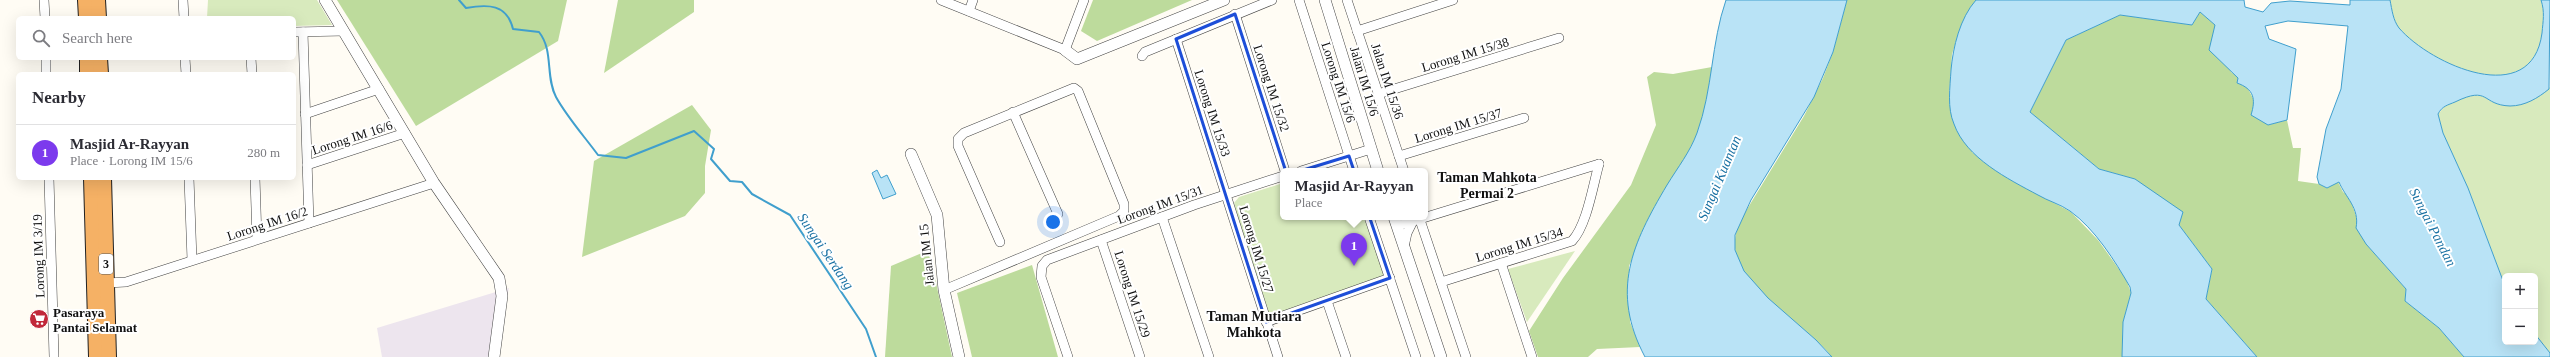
<!DOCTYPE html>
<html lang="en">
<head>
<meta charset="utf-8">
<style>
	:root { --surface:#fff; --page:#f2f2f3; --text:#2b2b33; --muted:#7c7c81; --line:#e1e1e2; --accent:#7c3aed }
	body { margin:0; font-family:Georgia,serif; background:var(--page); color:var(--text) }
	.controls { position:absolute; right:12px; bottom:12px; display:grid; overflow:hidden; border-radius:6px; box-shadow:0 4px 16px #0002 }
	.controls button { width:36px; height:36px; display:grid; place-items:center; padding:0; border:0; border-bottom:1px solid var(--line); background:var(--surface); color:var(--text); font:20px sans-serif }
	.you { position:absolute; left:1053px; top:222px; width:14px; height:14px; margin:-10px; border:3px solid #fff; border-radius:50%; background:#1a73e8; box-shadow:0 0 0 6px #1a73e833 }
	.badge { display:grid; place-items:center; width:26px; height:26px; border-radius:50%; background:var(--accent); color:#fff; font-size:13px; font-weight:700 }
	.pin { position:absolute; translate:-50% -33px; filter:drop-shadow(0 1px 2px #0008) }
	.pin::after { content:''; position:absolute; top:21px; width:14px; height:12px; background:inherit; clip-path:polygon(0 0,100% 0,50% 100%) }
	.popup { position:absolute; left:1280px; top:168px; width:148px; height:52px; box-sizing:border-box; display:grid; place-content:center; border-radius:6px; background:var(--surface); filter:drop-shadow(0 1px 3px #0005); font-size:13px; white-space:nowrap; color:var(--muted) }
	.popup b { font-size:15px; color:var(--text) }
	.popup::after { content:''; position:absolute; left:50%; top:100%; margin-left:-8px; border:8px solid transparent; border-top-color:var(--surface) }
	.list { margin:0; padding:0; list-style:none }
	h2 { display:flex; justify-content:space-between; align-items:center; height:52px; margin:0; padding:0 16px; font-size:17px }
	h2 small { font-size:13px; font-weight:400; color:var(--muted) }
	.list li { display:grid; grid-template-columns:26px 1fr auto; gap:12px; align-items:center; box-sizing:border-box; height:56px; padding:0 16px; border-top:1px solid var(--line) }
	.list b { display:block; font-size:15px; white-space:nowrap }
	.list p { margin:0; font-size:13px; white-space:nowrap; color:var(--muted) }
	.list em { font-size:13px; font-style:normal; color:var(--muted) }
	.icon { flex:none; width:22px; height:22px; fill:none; stroke:currentColor; stroke-width:2; stroke-linecap:round; stroke-linejoin:round }
	.map { position:relative; flex:none; width:2550px; height:357px; overflow:hidden }
	.search { position:absolute; background:var(--surface); box-shadow:0 4px 16px #0002; left:16px; top:16px; width:280px; height:44px; display:flex; align-items:center; gap:10px; box-sizing:border-box; padding:0 14px; border-radius:6px; color:var(--muted); font-size:15px }
	.panel { position:absolute; background:var(--surface); box-shadow:0 4px 16px #0002; left:16px; top:72px; width:280px; height:108px; border-radius:6px }
	.map>svg:first-child { display:block }
	.industrial { fill:#ede5ee }
	.green { fill:#d8eabd }
	.forest { fill:#bddb9c }
	.water { fill:#b9e3f6; stroke:#409fcd }
	.lines { fill:none; stroke-linecap:round; stroke-linejoin:round }
	.stream { stroke:#409fcd; stroke-width:2 }
	.minor-casing { stroke:#434343; stroke-width:10 }
	.tertiary-casing { stroke:#434343; stroke-width:12 }
	.trunk-casing { stroke:#212121; stroke-width:16 }
	.minor { stroke:#fff; stroke-width:9 }
	.tertiary { stroke:#fff; stroke-width:11 }
	.trunk { stroke:#f5b165; stroke-width:14 }
	.marked { fill:none; stroke:#1d4ed8; stroke-width:3; stroke-linejoin:round }
	.labels { text-anchor:middle; stroke-width:4; stroke-linejoin:round; paint-order:stroke }
	.shield { fill:#fff; stroke:#585858; stroke-width:1 }
	.shield-label { font-size:12px; font-weight:bold; fill:#101010 }
	.street-label { font-size:13px; fill:#101010; stroke:#fff }
	.poi-label { font-size:13px; font-weight:bold; fill:#101010; stroke:#fff; text-anchor:start }
	.neighbourhood-label { font-size:14px; font-weight:bold; fill:#101010; stroke:#fff }
	.water-label { font-size:14px; font-style:italic; fill:#1971a3; stroke:#fff }
</style>
</head>
<body>
<div class="map">
<svg width="2550" height="357" viewBox="0 0 2550 357">
	<rect width="100%" height="100%" fill="#fffcf4"/>
	<!-- industrial -->
	<path class="industrial" d="M 509,288 L 492,357 L 382,357 L 377,328 Z"/>
	<!-- green -->
	<g class="green">
		<path d="M 208,0 L 317,0 L 332,25 L 294,26 L 294,18 L 207,18 Z"/>
		<path d="M 2390,0 L 2541,0 C 2545,12 2543,21 2542,33 C 2532,110 2431,65 2399,28 C 2393,20 2392,10 2390,0 Z"/>
		<path d="M 2550,87 L 2550,353 L 2535,334 L 2535,276 L 2505,276 L 2505,286 L 2468,188 L 2443,133 L 2438,114 L 2445,106 L 2470,94 L 2483,96 L 2510,106 L 2531,101 Z"/>
		<path d="M 1283,183 L 1283,217 L 1367,217 L 1390,278 L 1266,322 L 1234,203 L 1239,197 Z"/>
		<path d="M 1575,251 L 1527,322 L 1508,269 Z"/>
	</g>
	<!-- forest -->
	<g class="forest">
		<path d="M 337,0 L 567,0 L 558,41 L 416,126 Z"/>
		<path d="M 618,0 L 694,0 L 694,12 L 604,73 Z"/>
		<path d="M 1093,0 L 1192,0 L 1097,41 L 1081,31 Z"/>
		<path d="M 1847,0 L 1976,0 L 1958,36 L 1952,54 L 1949,96 L 1973,153 L 2017,183 L 2071,212 L 2098,240 L 2126,279 L 2131,293 L 2123,322 L 2122,357 L 1832,357 C 1808,326 1738,287 1735,248 C 1734,237 1737,229 1741,219 L 1804,116 L 1823,78 L 1833,52 Z"/>
		<path d="M 2200,12 L 2215,25 L 2231,72 L 2239,78 L 2237,83 C 2239,84 2243,85 2246,86 C 2248,88 2264,119 2268,125 L 2287,120 L 2293,148 L 2301,148 L 2298,181 L 2319,184 L 2327,188 L 2338,182 L 2343,192 L 2349,196 L 2366,244 L 2406,289 L 2405,301 L 2439,328 L 2464,357 L 2257,357 L 2206,299 L 2212,269 L 2179,225 L 2135,179 L 2099,169 L 2030,112 L 2066,40 L 2120,15 L 2192,25 Z"/>
		<path d="M 1712,67 L 1705,108 L 1697,134 L 1684,161 L 1653,210 L 1629,266 L 1630,322 L 1640,347 L 1597,349 L 1588,357 L 1538,357 L 1529,331 L 1563,278 L 1631,185 L 1656,125 L 1647,77 L 1654,72 L 1673,74 Z"/>
		<path d="M 692,105 L 711,130 L 705,166 L 705,193 L 685,216 L 582,257 L 594,161 Z"/>
		<path d="M 929,250 L 952,357 L 885,357 L 891,266 Z"/>
		<path d="M 1032,265 L 1058,357 L 972,357 L 957,293 Z"/>
	</g>
	<!-- water -->
	<g class="water">
		<path d="M 1726,0 L 1847,0 L 1833,52 L 1814,97 L 1751,200 L 1735,235 L 1735,250 L 1744,271 L 1768,298 L 1816,340 L 1832,357 L 1645,357 C 1610,291 1632,244 1667,185 C 1678,167 1690,152 1697,133 C 1713,89 1711,43 1726,0 Z"/>
		<path d="M 1976,0 L 2244,0 L 2245,7 L 2263,12 L 2271,3 L 2290,1 L 2350,5 L 2350,0 L 2390,0 C 2392,10 2393,20 2399,28 C 2431,65 2532,110 2542,33 C 2543,21 2545,12 2541,0 L 2550,0 L 2549,89 C 2538,98 2525,106 2510,106 C 2481,105 2490,85 2455,102 C 2448,105 2442,106 2438,114 L 2443,133 L 2468,188 L 2505,286 L 2505,342 L 2535,342 L 2535,334 L 2550,353 L 2550,357 L 2464,357 L 2439,328 L 2405,301 L 2406,289 L 2366,244 L 2356,228 C 2360,208 2345,197 2339,182 L 2327,188 L 2319,184 L 2317,177 L 2326,129 L 2341,89 L 2348,26 L 2288,21 L 2265,26 L 2269,39 L 2296,49 L 2287,120 L 2268,125 L 2251,115 C 2256,99 2254,89 2237,83 L 2238,78 L 2209,50 L 2215,25 L 2200,12 L 2192,25 L 2120,15 L 2066,40 L 2030,112 L 2099,169 L 2135,179 L 2183,212 L 2179,225 L 2212,269 L 2206,299 L 2257,357 L 2122,357 L 2123,322 L 2131,293 L 2130,287 C 2115,261 2095,229 2070,211 C 2060,204 2048,201 2038,195 C 2008,179 1966,158 1954,124 C 1947,108 1950,88 1951,70 C 1953,47 1960,18 1976,0 Z"/>
		<path d="M 877,170 L 881,178 L 887,175 L 896,194 L 883,199 L 872,173 Z"/>
	</g>
	<g class="lines">
		<!-- stream -->
		<path class="stream" d="M 459,0 L 466,8 C 488,4 507,4 513,29 L 539,32 C 554,51 545,76 556,97 C 567,117 584,136 598,155 L 626,158 L 694,131 L 714,149 L 711,159 L 730,181 L 742,182 L 752,194 L 790,215 L 866,329 L 876,357"/>
		<defs>
			<g id="minor">
				<path d="M 44,0 L 45,18"/>
				<path d="M 183,0 L 184,18"/>
				<path d="M 941,0 L 1065,50 L 1084,0"/>
				<path d="M 1299,0 L 1354,171"/>
				<path d="M 1347,0 L 1404,171"/>
				<path d="M 969,11 L 973,0"/>
				<path d="M 1235,14 L 1285,171"/>
				<path d="M 1357,31 L 1453,0"/>
				<path d="M 294,32 L 344,31"/>
				<path d="M 303,32 L 309,223"/>
				<path d="M 1176,39 L 1278,357"/>
				<path d="M 1142,56 L 1145,52 L 1272,0"/>
				<path d="M 46,58 L 46,74"/>
				<path d="M 185,58 L 186,74"/>
				<path d="M 251,58 L 252,74"/>
				<path d="M 1378,94 L 1559,38"/>
				<path d="M 1013,112 L 1058,214"/>
				<path d="M 305,114 L 379,89"/>
				<path d="M 1399,156 L 1524,118"/>
				<path d="M 307,165 L 405,133"/>
				<path d="M 1301,171 L 1371,149"/>
				<path d="M 49,178 L 54,357"/>
				<path d="M 189,178 L 192,260"/>
				<path d="M 255,178 L 257,239"/>
				<path d="M 1162,217 L 1209,357"/>
				<path d="M 1369,217 L 1416,357"/>
				<path d="M 1419,217 L 1466,357"/>
				<path d="M 1397,226 L 1599,164"/>
				<path d="M 1101,240 L 1140,357"/>
				<path d="M 1404,247 L 1407,233 L 1413,221 L 1410,220"/>
				<path d="M 1501,263 L 1532,357"/>
				<path d="M 1441,282 L 1572,241 C 1587,225 1593,185 1599,164"/>
				<path d="M 107,283 L 126,282 L 434,183"/>
				<path d="M 944,290 L 1119,216 L 1124,211 L 1124,204 L 1078,91 L 1074,88 L 964,133 L 958,139 L 958,146 L 1000,242"/>
				<path d="M 1327,301 L 1346,357"/>
				<path d="M 1266,322 L 1390,278"/>
				<path d="M 1068,357 L 1041,277 L 1042,266 L 1047,260 L 1194,205 L 1283,176"/>
			</g>
			<g id="tertiary">
				<path d="M 325,0 L 434,183 L 499,278 L 502,296 L 494,357"/>
				<path d="M 1325,0 L 1378,171"/>
				<path d="M 1065,50 L 1077,59 L 1224,0"/>
				<path d="M 911,154 L 937,215 L 944,290 L 959,357"/>
				<path d="M 1394,217 L 1441,357"/>
			</g>
			<g id="trunk">
				<path d="M 85,0 L 86,18"/>
				<path d="M 98,0 L 99,18"/>
				<path d="M 87,58 L 87,74"/>
				<path d="M 100,58 L 101,74"/>
				<path d="M 91,178 L 96,357"/>
				<path d="M 104,178 L 109,357"/>
			</g>
		</defs>
		<!-- minor casing -->
		<use href="#minor" class="minor-casing"/>
		<!-- tertiary casing -->
		<use href="#tertiary" class="tertiary-casing"/>
		<!-- trunk casing -->
		<use href="#trunk" class="trunk-casing"/>
		<!-- minor -->
		<use href="#minor" class="minor"/>
		<!-- tertiary -->
		<use href="#tertiary" class="tertiary"/>
		<!-- trunk -->
		<use href="#trunk" class="trunk"/>
	</g>
	<!-- marked area -->
	<path class="marked" d="M 1235,14 L 1287,175 L 1349,156 L 1390,278 L 1266,322 L 1176,39 Z"/>
	<!-- icons -->
	<defs>
		<symbol id="supermarket-disc" viewBox="-11 -11 22 22"><circle r="9.5" fill="#c1283a" stroke="#fff"/><path d="M-6-5.5h2.5l.6 2H6L4.5 2H-2.5L-4.4-4H-6ZM-1.5 3.2a1.3 1.3 0 1 0 .1 0ZM3 3.2a1.3 1.3 0 1 0 .1 0Z" fill="#fff"/></symbol>
	</defs>
	<g fill-rule="evenodd">
		<use href="#supermarket-disc" x="28" y="308" width="22" height="22"/>
	</g>
	<g class="labels">
		<!-- shield labels -->
		<rect class="shield" x="99" y="254" width="14" height="20" rx="3"/>
		<g class="shield-label">
			<text x="106" y="268">3</text>
		</g>
		<!-- street labels -->
		<g class="street-label">
			<text transform="translate(1465 54) rotate(-17)" y="5">Lorong IM 15/38</text>
			<text transform="translate(1365 81) rotate(73)" y="5">Jalan IM 15/6</text>
			<text transform="translate(1388 81) rotate(72)" y="5">Jalan IM 15/36</text>
			<text transform="translate(1339 82) rotate(72)" y="5">Lorong IM 15/6</text>
			<text transform="translate(1272 88) rotate(72)" y="5">Lorong IM 15/32</text>
			<text transform="translate(1213 113) rotate(72)" y="5">Lorong IM 15/33</text>
			<text transform="translate(1458 125) rotate(-17)" y="5">Lorong IM 15/37</text>
			<text transform="translate(352 137) rotate(-18)" y="5">Lorong IM 16/6</text>
			<text transform="translate(1160 204) rotate(-20)" y="5">Lorong IM 15/31</text>
			<text transform="translate(267 223) rotate(-18)" y="5">Lorong IM 16/2</text>
			<text transform="translate(1519 244) rotate(-17)" y="5">Lorong IM 15/34</text>
			<text transform="translate(1257 249) rotate(73)" y="5">Lorong IM 15/27</text>
			<text transform="translate(926 255) rotate(-96)" y="5">Jalan IM 15</text>
			<text transform="translate(38 256) rotate(-92)" y="5">Lorong IM 3/19</text>
			<text transform="translate(1133 294) rotate(72)" y="5">Lorong IM 15/29</text>
		</g>
		<!-- poi labels -->
		<g class="poi-label">
			<text x="53" y="317">Pasaraya<tspan x="53" dy="15">Pantai Selamat</tspan></text>
		</g>
		<!-- neighbourhood labels -->
		<g class="neighbourhood-label">
			<text x="1487" y="182">Taman Mahkota<tspan x="1487" dy="16">Permai 2</tspan></text>
			<text x="1254" y="321">Taman Mutiara<tspan x="1254" dy="16">Mahkota</tspan></text>
		</g>
		<!-- water labels -->
		<g class="water-label">
			<text transform="translate(1719 178) rotate(-67)" y="5">Sungai Kuantan</text>
			<text transform="translate(2433 227) rotate(63)" y="5">Sungai Pandan</text>
			<text transform="translate(826 251) rotate(56)" y="5">Sungai Serdang</text>
		</g>
	</g>
</svg>
<div class="controls">
<button>+</button>
<button>−</button>
</div>
<div class="you"></div>
<div class="pin badge" style="left:1354px;top:266px">1</div>
<div class="popup"><b>Masjid Ar-Rayyan</b>Place</div>
<div class="search"><svg class="icon" aria-label="search" viewBox="0 0 24 24"><circle cx="10" cy="10" r="6"/><path d="M15 15l6 6"/></svg>Search here</div>
<section class="panel">
<h2>Nearby<small></small></h2>
<ul class="list">
<li><span class="badge">1</span><div><b>Masjid Ar-Rayyan</b><p>Place · Lorong IM 15/6</p></div><em>280 m</em></li>
</ul>
</section>
</div>
</body>
</html>
